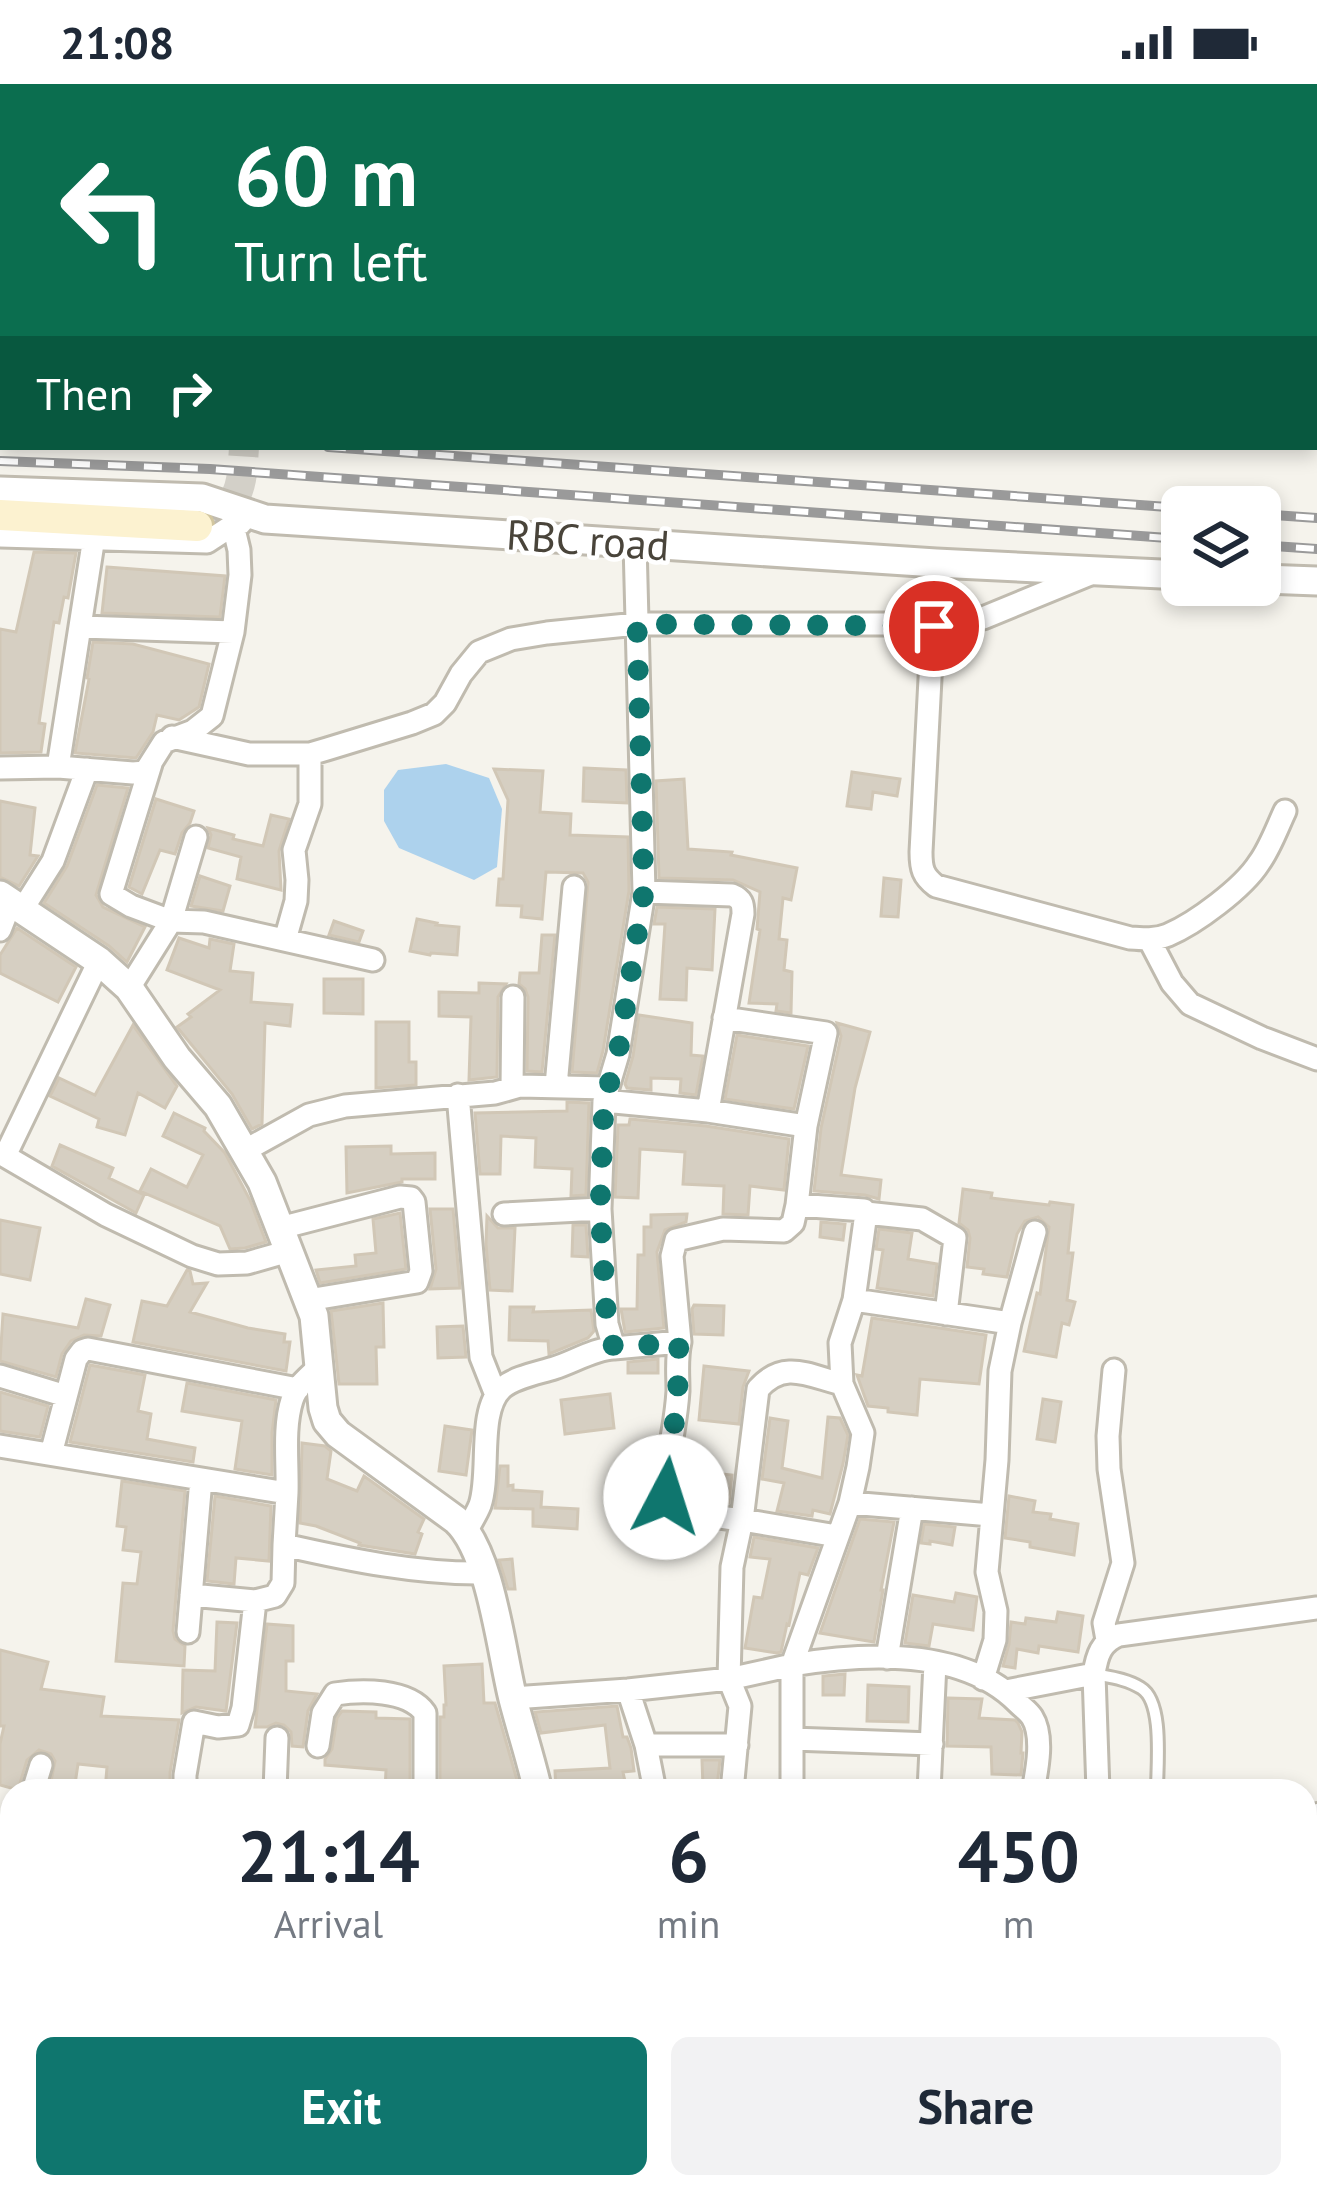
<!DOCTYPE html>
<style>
:root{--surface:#fff;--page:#f2f2f3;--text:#1f2937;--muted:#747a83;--accent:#0f766e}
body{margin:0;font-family:"PT Sans",sans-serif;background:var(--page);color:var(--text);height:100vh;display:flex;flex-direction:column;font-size:45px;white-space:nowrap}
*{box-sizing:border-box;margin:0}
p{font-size:39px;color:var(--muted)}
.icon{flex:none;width:66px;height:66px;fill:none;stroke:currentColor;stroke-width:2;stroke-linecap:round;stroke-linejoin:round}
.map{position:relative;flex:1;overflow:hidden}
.sheet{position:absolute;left:0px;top:1695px;width:1317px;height:420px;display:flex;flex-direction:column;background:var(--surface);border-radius:36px 36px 0 0;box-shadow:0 6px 18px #0003}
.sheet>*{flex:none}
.banner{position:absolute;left:0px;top:0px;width:1317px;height:366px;box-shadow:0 6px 18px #0003;background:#0b6e4f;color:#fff;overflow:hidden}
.buttons{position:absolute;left:1161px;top:402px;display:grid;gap:24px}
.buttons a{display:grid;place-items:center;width:120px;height:120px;border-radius:18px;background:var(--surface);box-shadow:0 6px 18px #0003;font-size:60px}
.pin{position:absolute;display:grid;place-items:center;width:102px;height:102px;color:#fff;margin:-51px;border:6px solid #fff;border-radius:50%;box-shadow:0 3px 12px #0007}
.me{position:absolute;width:132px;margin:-66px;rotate:5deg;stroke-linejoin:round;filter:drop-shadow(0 0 9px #0008)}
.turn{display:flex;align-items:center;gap:42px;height:252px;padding:0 36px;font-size:54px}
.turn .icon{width:156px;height:156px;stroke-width:2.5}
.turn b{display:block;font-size:84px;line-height:102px}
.then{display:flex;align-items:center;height:114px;padding:0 36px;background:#0003;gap:24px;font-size:45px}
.eta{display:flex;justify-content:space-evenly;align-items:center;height:204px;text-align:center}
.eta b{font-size:72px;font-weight:700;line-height:84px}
.button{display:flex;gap:24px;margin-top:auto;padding:24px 36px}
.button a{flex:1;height:138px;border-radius:18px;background:var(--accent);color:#fff;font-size:48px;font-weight:700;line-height:138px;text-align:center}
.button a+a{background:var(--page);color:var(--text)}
.status{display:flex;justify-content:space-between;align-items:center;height:84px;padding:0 60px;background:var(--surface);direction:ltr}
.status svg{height:33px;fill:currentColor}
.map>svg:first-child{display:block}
</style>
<div class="status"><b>21:08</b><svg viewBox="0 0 49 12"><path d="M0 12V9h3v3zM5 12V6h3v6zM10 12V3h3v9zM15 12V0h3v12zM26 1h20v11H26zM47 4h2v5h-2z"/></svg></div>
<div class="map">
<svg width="1317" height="2115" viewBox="0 0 1317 2115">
<rect width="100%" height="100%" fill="#f5f3ec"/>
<!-- residential -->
<path fill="#e9e5db" d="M 1317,1944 L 1317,2095 L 1305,2096 L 1305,1948 Z"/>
<!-- water -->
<path fill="#add2ed" d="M 446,680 L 489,694 L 502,725 L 497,783 L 474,796 L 399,764 L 384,737 L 384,706 L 398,686 Z"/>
<!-- building -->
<path fill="#d6cfc2" stroke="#d1c7b6" stroke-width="3" d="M 34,468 L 76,469 L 68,514 L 64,513 L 59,539 L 54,538 L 39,639 L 45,640 L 41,668 L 0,669 L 0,545 L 16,548 Z
M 107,483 L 225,492 L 220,533 L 102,529 Z
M 93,558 L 133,560 L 209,580 L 199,623 L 179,636 L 157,631 L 153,648 L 136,674 L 75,669 L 89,595 L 87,594 Z
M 584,684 L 626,686 L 627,719 L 583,717 Z
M 494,685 L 543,687 L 540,728 L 571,730 L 570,751 L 628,753 L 629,807 L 603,967 L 597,989 L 572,988 L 588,798 L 583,789 L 546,788 L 542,835 L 521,833 L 522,822 L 497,821 L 499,795 L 503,795 L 508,716 Z
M 852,688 L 900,695 L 897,712 L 873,708 L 871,725 L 847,722 Z
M 684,695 L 688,765 L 732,768 L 731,771 L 797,784 L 791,816 L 783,814 L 779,855 L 787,856 L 784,886 L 792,888 L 791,929 L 776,927 L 777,920 L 749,919 L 760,846 L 757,845 L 760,808 L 733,796 L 659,794 L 656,697 Z
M 97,701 L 128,704 L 96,811 L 103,823 L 145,843 L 127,878 L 109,862 L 44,819 L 67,782 Z
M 156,715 L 194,727 L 190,739 L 182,749 L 175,770 L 160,766 L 142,810 L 129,803 Z
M 0,717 L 35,724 L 30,771 L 38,772 L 19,802 L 0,793 Z
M 271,731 L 289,735 L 279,767 L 281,806 L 237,795 L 241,773 L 208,764 L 211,751 L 208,744 L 234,751 L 233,755 L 263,762 Z
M 200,792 L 230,802 L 223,827 L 191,822 Z
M 884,794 L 901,796 L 898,833 L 881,832 Z
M 657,823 L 715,825 L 712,886 L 687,884 L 686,916 L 660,915 L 665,840 L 654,840 Z
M 417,835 L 437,839 L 436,841 L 459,843 L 457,871 L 431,869 L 430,871 L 410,867 Z
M 334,837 L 363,847 L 359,858 L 329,851 Z
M 17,844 L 76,883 L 58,918 L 0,889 L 0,871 Z
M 542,851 L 555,851 L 542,988 L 527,987 L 528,913 L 525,905 L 519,900 L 520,889 L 539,889 Z
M 179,854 L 209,864 L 210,855 L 234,860 L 230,887 L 253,889 L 251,918 L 292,921 L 290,942 L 265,939 L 262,1040 L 252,1045 L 232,1010 L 177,943 L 191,933 L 188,930 L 220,906 L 167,886 Z
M 324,895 L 363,895 L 363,930 L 324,929 Z
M 479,899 L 506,900 L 498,913 L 497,993 L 469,996 L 471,933 L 439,932 L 439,908 L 479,909 Z
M 639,931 L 692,939 L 691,971 L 703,972 L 696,1011 L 680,1009 L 681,995 L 651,994 L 651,1006 L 627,1004 L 625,1000 L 633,972 Z
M 376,938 L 409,938 L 409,978 L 416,978 L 416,1001 L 376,1004 Z
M 837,939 L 870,948 L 855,1004 L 841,1091 L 881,1096 L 879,1115 L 865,1111 L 814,1107 L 821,1044 L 841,952 Z
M 133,941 L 177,1002 L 165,1024 L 138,1009 L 125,1051 L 97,1043 L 99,1035 L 50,1012 L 59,994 L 95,1011 Z
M 737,951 L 808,962 L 794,1025 L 725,1015 Z
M 567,1018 L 589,1019 L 586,1111 L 571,1112 L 572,1085 L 535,1083 L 536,1054 L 501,1052 L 500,1090 L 480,1090 L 475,1029 L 567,1027 Z
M 174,1029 L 205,1044 L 204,1047 L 225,1069 L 250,1116 L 266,1158 L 245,1164 L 230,1165 L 220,1142 L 140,1107 L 151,1085 L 187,1103 L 203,1071 L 163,1052 Z
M 630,1035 L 706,1042 L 789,1055 L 784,1106 L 750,1102 L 748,1131 L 723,1130 L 724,1102 L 683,1100 L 685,1068 L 640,1065 L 638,1114 L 615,1113 L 618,1041 L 629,1041 Z
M 60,1061 L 113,1084 L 109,1094 L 144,1111 L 136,1129 L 52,1082 Z
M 391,1062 L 391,1070 L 435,1069 L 435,1095 L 402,1095 L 402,1098 L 347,1109 L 346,1063 Z
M 963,1105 L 992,1109 L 991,1114 L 1049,1121 L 1050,1118 L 1073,1121 L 1068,1169 L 1073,1169 L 1067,1216 L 1075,1218 L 1069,1241 L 1062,1239 L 1056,1273 L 1024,1267 L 1037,1209 L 1040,1210 L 1049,1143 L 1038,1133 L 1025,1137 L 1017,1150 L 1007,1193 L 983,1190 L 984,1185 L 967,1183 L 970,1154 L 968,1146 L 959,1139 Z
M 430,1125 L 453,1125 L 460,1204 L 430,1205 L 436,1185 Z
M 400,1129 L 406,1185 L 320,1199 L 316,1186 L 356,1182 L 355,1171 L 376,1169 L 373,1135 Z
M 687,1130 L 686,1138 L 665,1146 L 657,1168 L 664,1244 L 625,1248 L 621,1225 L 637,1225 L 638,1171 L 644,1171 L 644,1143 L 651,1143 L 651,1131 Z
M 487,1132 L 498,1144 L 515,1144 L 512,1207 L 490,1206 L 486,1160 Z
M 0,1136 L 40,1144 L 30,1196 L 0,1190 Z
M 821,1138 L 845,1140 L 843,1156 L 820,1153 Z
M 573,1141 L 586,1141 L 588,1173 L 572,1172 Z
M 879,1145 L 912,1149 L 908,1175 L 937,1180 L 933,1212 L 877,1204 L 883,1166 L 876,1165 Z
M 187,1186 L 190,1187 L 193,1200 L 207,1199 L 190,1228 L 248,1244 L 285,1250 L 284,1258 L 290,1258 L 286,1287 L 133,1258 L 142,1217 L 167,1222 Z
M 86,1215 L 110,1221 L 101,1252 L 84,1251 L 71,1257 L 62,1270 L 56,1293 L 0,1277 L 3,1230 L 78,1244 Z
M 383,1219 L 384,1263 L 376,1263 L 377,1300 L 339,1300 L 331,1227 Z
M 694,1221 L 724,1222 L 723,1251 L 694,1250 L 692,1225 Z
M 510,1223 L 534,1223 L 533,1228 L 591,1226 L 594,1247 L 588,1254 L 549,1270 L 548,1257 L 509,1256 Z
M 872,1234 L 986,1251 L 979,1300 L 920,1295 L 917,1331 L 888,1328 L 888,1324 L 868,1322 L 857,1291 L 862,1292 Z
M 463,1242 L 466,1273 L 438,1274 L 437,1243 Z
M 658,1275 L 658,1289 L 628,1289 L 628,1278 Z
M 90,1281 L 145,1291 L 138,1327 L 151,1330 L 147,1355 L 195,1364 L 193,1378 L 70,1358 Z
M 704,1282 L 749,1287 L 743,1303 L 739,1340 L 699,1336 Z
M 187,1299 L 276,1316 L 272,1349 L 272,1391 L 235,1385 L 242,1337 L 182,1327 Z
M 0,1308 L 48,1322 L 40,1353 L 0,1347 Z
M 610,1310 L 614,1344 L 565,1350 L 561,1316 Z
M 1043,1315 L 1061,1318 L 1055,1358 L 1037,1355 Z
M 828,1333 L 840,1334 L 848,1351 L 843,1380 L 830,1430 L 813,1426 L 812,1432 L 777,1427 L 784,1399 L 762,1395 L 770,1334 L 788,1337 L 782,1384 L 822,1394 Z
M 445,1342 L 472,1346 L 466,1391 L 439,1387 Z
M 302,1359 L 325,1362 L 331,1367 L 327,1395 L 357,1407 L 364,1392 L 424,1435 L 418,1448 L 422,1450 L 415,1470 L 359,1461 L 360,1459 L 316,1442 L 300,1439 Z
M 685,1368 L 706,1370 L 704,1388 L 732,1391 L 729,1419 L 710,1417 L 710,1413 L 689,1411 L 679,1404 Z
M 500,1382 L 508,1382 L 508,1402 L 513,1401 L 513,1406 L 542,1408 L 541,1423 L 578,1425 L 577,1445 L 533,1442 L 533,1425 L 495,1424 Z
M 122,1397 L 185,1407 L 173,1547 L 175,1555 L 185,1562 L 184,1582 L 116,1577 L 123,1499 L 137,1500 L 141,1468 L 123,1466 L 126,1443 L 117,1442 Z
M 215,1412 L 271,1422 L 269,1477 L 236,1474 L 234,1500 L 207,1497 Z
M 1009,1412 L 1035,1417 L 1033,1428 L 1051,1430 L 1050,1435 L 1078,1440 L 1074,1471 L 1030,1463 L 1030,1458 L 1005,1454 Z
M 860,1435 L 894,1438 L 881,1506 L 883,1506 L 874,1558 L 820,1549 Z
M 924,1440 L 955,1443 L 952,1461 L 930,1457 L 930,1460 L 921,1459 Z
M 754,1453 L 818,1464 L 808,1491 L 800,1489 L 789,1541 L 787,1540 L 781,1568 L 777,1569 L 745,1564 L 754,1513 L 762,1514 L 770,1475 L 750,1473 Z
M 512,1475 L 515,1505 L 508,1505 L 499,1476 Z
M 956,1509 L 977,1513 L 973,1546 L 933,1540 L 929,1562 L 905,1559 L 913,1511 L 954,1518 Z
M 1058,1528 L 1083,1532 L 1078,1568 L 1039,1562 L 1038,1569 L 1017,1565 L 1015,1584 L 1003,1582 L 1009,1560 L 1011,1538 L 1025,1540 L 1026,1534 L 1056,1538 Z
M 217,1538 L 237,1539 L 226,1627 L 196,1623 L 182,1629 L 183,1586 L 215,1587 Z
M 267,1540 L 293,1542 L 293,1577 L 286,1577 L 286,1607 L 317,1610 L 308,1627 L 303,1663 L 292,1662 L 291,1648 L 284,1641 L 276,1639 L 267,1643 L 255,1643 Z
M 0,1566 L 48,1578 L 41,1605 L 104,1613 L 101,1632 L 179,1636 L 170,1689 L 170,1707 L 105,1707 L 107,1683 L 78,1680 L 74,1707 L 49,1707 L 55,1677 L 51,1670 L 39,1666 L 27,1676 L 18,1706 L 0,1701 L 0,1660 L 4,1642 L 0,1642 Z
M 482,1580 L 484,1619 L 495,1619 L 517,1696 L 468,1707 L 440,1707 L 440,1633 L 444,1633 L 444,1621 L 446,1621 L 444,1582 Z
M 845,1590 L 844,1611 L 823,1611 L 823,1592 Z
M 868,1601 L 909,1603 L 908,1638 L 867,1637 Z
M 948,1614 L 982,1615 L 979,1634 L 1015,1636 L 1018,1639 L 1022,1648 L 1021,1669 L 1023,1669 L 1021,1691 L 992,1690 L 991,1663 L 947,1662 Z
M 617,1622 L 623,1653 L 627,1653 L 631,1664 L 634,1687 L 623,1688 L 627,1707 L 556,1707 L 555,1687 L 610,1684 L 605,1641 L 541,1649 L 535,1628 Z
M 342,1627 L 376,1628 L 376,1634 L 410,1635 L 410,1707 L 385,1707 L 386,1686 L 325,1681 L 325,1675 L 332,1665 L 337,1634 Z
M 702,1676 L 720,1676 L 717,1703 L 703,1703 Z"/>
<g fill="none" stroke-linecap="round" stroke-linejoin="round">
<!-- secondary-tunnel -->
<path stroke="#d3d0c8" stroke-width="30" stroke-dasharray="30 15" stroke-linecap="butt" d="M 197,442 C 241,418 241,411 244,363"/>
<defs>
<path id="service" d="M 1094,1590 C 1109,1593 1127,1595 1141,1604 C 1164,1618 1157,1681 1157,1707
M 1305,1728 L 1317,1725"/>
<path id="minor" d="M 134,0 L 142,3
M 1030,0 L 1038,3
M 157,3 L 158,0
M 230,3 L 231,0
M 463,3 L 463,0
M 658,3 L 658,0
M 718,3 L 719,0
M 759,3 L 771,0
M 1165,3 L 1165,0
M 1257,3 L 1257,0
M 0,78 L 3,79
M 1314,101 L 1317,88
M 0,185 L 3,185
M 1314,245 L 1317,245
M 0,452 L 207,458 L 233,441 L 241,439
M 936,479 L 921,768 C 921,785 923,792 936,802 L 1130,854 C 1143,855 1156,856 1168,851 C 1196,839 1243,804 1259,779 C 1270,764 1277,744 1285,727
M 81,543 L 233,548
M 172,653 L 249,670 L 310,670 L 327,665 L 412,639 L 434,630 L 445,619 L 461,590 L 479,568 L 511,555 L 547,549 L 637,540 L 959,540 L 983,534 L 1095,488
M 151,680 L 111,810 L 131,822 L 171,837 L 196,753
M 58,683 L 133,689 L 145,688 L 164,658 L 193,647 L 212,632 L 233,548 L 240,491 L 239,466 L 233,441
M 0,684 L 58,683 L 94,453
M 644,808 L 732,811 C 742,815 743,820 743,830 L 708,1027
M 22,826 L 53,777 L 87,685
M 0,846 L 11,818
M 1149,855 L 1172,899 L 1190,920 L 1262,954 L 1317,975
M 285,856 L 296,817 L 297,796 L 294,766 L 310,720 L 310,670
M 129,904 L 171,837 L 204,838 L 373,876
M 724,934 L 826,949 L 806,1042
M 556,1002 L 574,803
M 512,1004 L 513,913
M 458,1011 L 481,1273 L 496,1311
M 244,1067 L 309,1031 L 345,1022 L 495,1009 L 520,1002 L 608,1004
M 0,1069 L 106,1131 L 192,1172 L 218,1180 L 247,1179 L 289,1167
M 5,1072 L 99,877
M 866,1129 L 922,1135 L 955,1154 L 946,1230
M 504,1130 L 600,1125
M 280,1144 L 400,1113 L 411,1114 L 414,1118 L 421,1187 L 417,1198 L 308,1216
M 854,1216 L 1010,1239 L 1000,1287 L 997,1376 L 987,1488 L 996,1527 L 995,1556 L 983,1595
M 1010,1239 L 1035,1148
M 680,1258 L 672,1172 L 676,1156 L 723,1145 L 784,1147 L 793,1139 L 797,1121
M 614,1264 L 680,1258 C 676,1275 678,1289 678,1307 C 676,1339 669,1372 662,1404 C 673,1432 716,1432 742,1436 L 732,1483 L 729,1595 L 740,1622 L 732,1707
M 0,1292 L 66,1312
M 0,1362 L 287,1409 C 288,1380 283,1344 292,1316 C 296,1303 308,1293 318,1284
M 51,1370 L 76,1275 L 82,1267 L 88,1265 L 298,1305
M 287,1409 L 284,1461 C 350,1476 417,1490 484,1489
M 850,1419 L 991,1431
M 467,1446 C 471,1438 477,1429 480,1421 C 491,1389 477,1327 502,1304 C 515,1293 538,1289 554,1284 C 573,1278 596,1264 614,1264 L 607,1240 L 600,1125 L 604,1017 L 618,970 L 644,808 L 635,459
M 837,1452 L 742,1436 L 758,1305 C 784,1275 809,1292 842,1300
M 191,1511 L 255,1517 L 275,1512 L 283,1499 L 284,1461
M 188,1548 L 201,1395
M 1107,1556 L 1104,1539 L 1123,1479 L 1109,1385 L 1108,1352 L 1114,1286
M 887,1574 L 912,1424
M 628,1606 L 646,1661 L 655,1707
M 1006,1607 L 1094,1590
M 513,1614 L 628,1606 L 729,1595 L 792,1581 L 850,1419 L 858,1383 L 863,1349 L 842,1300 L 840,1259 L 854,1216 L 866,1129 L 864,1126 L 797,1121 L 806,1042 L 708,1027 L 604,1017
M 792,1655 L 932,1660
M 646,1661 L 737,1661
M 318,1662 L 323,1629 L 335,1610 C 361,1606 408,1605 425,1629 L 425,1707
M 33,1707 L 41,1681
M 185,1707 L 185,1691 L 194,1638 L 218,1643 L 238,1641 L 243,1624 L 255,1517
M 275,1707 L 277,1654
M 792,1707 L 792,1581 C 864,1569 963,1563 1018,1619 C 1023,1624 1028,1627 1032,1633 C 1044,1652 1037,1686 1033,1707
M 929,1707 L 935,1579
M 1098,1707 L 1094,1590 C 1097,1571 1101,1558 1119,1551 L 1317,1524
M 0,1820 L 12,1779
M 1305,2046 L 1313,2019 L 1317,2017
M 0,2084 L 7,2052
M 228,2103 L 265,2113 L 265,2115
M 845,2103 L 847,2115
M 1138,2103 L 1150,2110 L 1317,2104
M 450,2115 L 479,2110 L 561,2110 L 597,2103"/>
<path id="tertiary" d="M 0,407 L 202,414 L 265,435 L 936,479 L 1182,491
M 1260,495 L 1317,497
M 0,811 L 99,877 L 129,904 L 177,974 L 218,1022 L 262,1098 L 314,1232 L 323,1324 L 327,1337 L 338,1350 L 456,1436 C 491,1468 501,1567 513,1615 C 521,1646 531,1676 538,1707
M 643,2103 L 645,2115"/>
<path id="secondary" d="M 0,276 L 3,276
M 0,431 L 197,442"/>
</defs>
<!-- service casing -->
<use href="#service" stroke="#c0bbaf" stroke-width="16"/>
<!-- minor casing -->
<use href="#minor" stroke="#c0bbaf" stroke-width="27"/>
<!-- tertiary casing -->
<use href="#tertiary" stroke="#c0bbaf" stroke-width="33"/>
<!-- secondary casing -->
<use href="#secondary" stroke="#d2c69f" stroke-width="36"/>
<!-- service -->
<use href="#service" stroke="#fff" stroke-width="10"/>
<!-- minor -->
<use href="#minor" stroke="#fff" stroke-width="21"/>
<!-- tertiary -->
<use href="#tertiary" stroke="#fff" stroke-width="27"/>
<!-- secondary -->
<use href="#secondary" stroke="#fcf2d0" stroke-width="30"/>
<defs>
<path id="rail" d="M 0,356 L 3,356
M 328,363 L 1182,424
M 0,377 L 210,385 L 1182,455
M 1260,430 L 1317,434
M 1260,461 L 1317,465"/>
</defs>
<!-- rail casing -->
<use href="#rail" stroke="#9a9a9a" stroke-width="10"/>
<!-- rail -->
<use href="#rail" stroke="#fff" stroke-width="6" stroke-dasharray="18" stroke-linecap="butt"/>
</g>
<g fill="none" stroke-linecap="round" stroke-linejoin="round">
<!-- route -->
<path stroke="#0f766e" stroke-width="21" stroke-dasharray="0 37.8" d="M 666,1413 L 662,1403 L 674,1342 L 678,1304 L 676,1278 L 680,1258 L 614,1264 L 607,1240 L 600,1125 L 604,1018 L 618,970 L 644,808 L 637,540 L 934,542"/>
</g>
<g text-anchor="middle" stroke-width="9" stroke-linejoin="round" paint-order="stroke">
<!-- street labels -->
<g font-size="42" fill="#49443a" stroke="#fff">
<text transform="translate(588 456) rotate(4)" y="15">RBC road</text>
</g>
</g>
</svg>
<div class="buttons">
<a><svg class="icon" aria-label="layers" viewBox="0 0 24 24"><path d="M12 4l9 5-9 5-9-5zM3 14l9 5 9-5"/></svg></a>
</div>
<div class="pin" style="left:934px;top:542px;background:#d93025"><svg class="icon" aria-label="arrive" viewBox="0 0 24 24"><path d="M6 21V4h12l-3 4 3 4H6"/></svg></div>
<svg class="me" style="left:666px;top:1413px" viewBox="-20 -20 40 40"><circle r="19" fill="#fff"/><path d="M0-13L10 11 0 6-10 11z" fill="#0f766e"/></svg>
<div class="banner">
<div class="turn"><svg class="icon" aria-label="left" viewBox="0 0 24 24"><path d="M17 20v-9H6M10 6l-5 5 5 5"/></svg><div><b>60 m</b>Turn left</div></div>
<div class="then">Then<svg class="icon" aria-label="right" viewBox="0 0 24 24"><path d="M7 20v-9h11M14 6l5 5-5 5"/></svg></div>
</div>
<section class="sheet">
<div class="eta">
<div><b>21:14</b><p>Arrival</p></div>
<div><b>6</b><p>min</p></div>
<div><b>450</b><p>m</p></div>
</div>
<div class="button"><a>Exit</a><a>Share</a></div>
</section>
</div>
